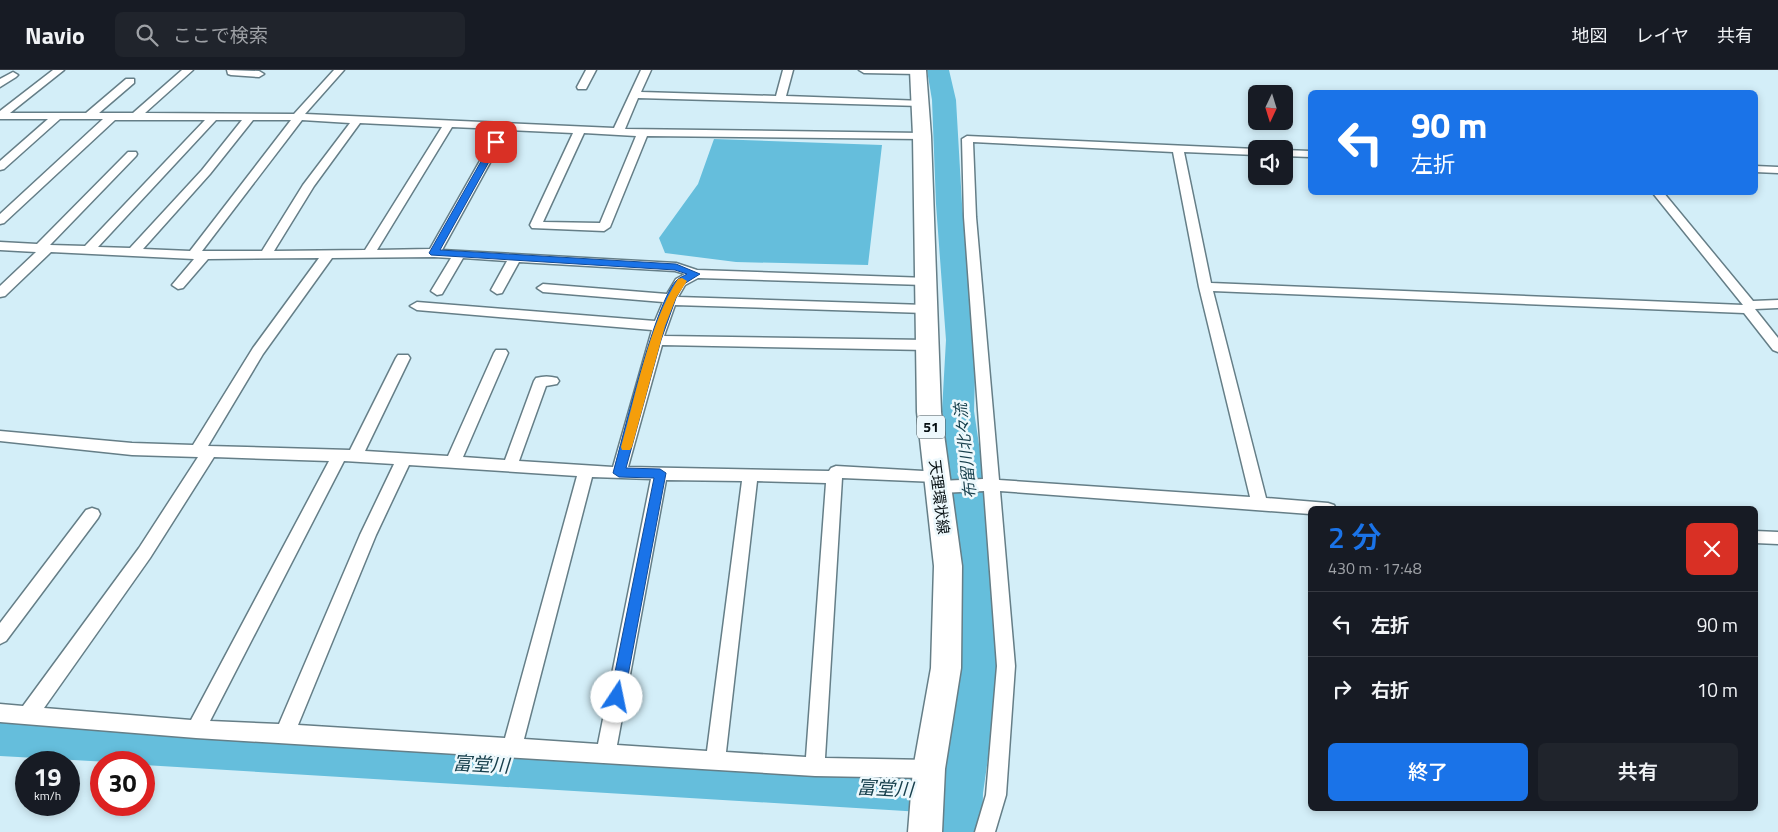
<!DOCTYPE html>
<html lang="ja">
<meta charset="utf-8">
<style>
:root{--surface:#171b24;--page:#20242c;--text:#f1f3f6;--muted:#9ea1a6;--line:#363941;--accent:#1a73e8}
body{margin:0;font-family:"Titillium Web","Noto Sans JP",sans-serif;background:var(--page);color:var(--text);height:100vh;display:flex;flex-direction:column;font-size:19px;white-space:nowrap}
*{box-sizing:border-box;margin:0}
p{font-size:16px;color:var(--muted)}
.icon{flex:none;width:28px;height:28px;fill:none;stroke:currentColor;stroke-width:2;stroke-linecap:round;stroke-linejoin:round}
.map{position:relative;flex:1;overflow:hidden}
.details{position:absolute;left:1308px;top:436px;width:450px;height:305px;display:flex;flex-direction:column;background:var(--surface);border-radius:8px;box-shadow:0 2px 8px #0003}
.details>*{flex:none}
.banner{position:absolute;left:1308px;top:20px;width:450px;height:105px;border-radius:8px;box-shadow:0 2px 8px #0003;background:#1a73e8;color:#fff;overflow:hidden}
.needle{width:32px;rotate:184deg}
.controls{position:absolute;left:1248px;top:15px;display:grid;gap:10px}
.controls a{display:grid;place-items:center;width:45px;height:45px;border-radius:8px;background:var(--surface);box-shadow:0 2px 8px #0003;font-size:25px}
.speed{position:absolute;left:15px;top:681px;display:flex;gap:10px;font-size:25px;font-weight:700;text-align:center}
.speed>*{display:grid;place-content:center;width:65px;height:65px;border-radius:50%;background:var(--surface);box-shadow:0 2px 8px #0003;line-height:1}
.speed small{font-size:12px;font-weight:400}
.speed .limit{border:8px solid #d22;background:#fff;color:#111}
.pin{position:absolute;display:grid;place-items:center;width:42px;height:42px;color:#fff;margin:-21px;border-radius:10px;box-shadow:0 2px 8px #0006}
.me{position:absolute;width:55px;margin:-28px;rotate:11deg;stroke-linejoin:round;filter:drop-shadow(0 0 4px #0008)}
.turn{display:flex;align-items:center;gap:18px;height:105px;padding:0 20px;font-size:22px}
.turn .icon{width:65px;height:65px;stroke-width:2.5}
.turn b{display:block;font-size:35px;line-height:42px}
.round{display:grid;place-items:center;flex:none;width:52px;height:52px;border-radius:8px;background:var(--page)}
.headline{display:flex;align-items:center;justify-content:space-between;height:85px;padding:0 20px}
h1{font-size:30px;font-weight:600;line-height:38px;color:var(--accent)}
.button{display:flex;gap:10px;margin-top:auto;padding:10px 20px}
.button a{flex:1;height:58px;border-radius:8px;background:var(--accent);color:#fff;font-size:20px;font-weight:600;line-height:58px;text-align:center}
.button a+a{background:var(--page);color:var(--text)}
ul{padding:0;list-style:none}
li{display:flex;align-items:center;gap:15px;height:65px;padding:0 20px;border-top:1px solid var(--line)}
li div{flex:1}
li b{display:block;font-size:19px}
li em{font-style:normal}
header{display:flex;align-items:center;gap:30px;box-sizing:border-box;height:70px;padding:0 25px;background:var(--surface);border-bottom:1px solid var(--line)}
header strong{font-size:24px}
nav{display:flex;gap:28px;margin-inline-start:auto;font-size:18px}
.search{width:350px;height:45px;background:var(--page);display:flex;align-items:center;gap:12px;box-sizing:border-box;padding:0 18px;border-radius:8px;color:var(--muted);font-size:19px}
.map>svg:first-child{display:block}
</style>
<header>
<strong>Navio</strong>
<div class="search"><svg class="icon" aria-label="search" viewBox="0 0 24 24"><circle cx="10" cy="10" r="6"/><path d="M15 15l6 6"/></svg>ここで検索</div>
<nav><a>地図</a><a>レイヤ</a><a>共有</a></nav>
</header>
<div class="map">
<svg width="1778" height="762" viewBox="0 0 1778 762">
<rect width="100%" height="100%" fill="#d3eef8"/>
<!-- water -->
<path fill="#65bedc" d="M 714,69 L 882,75 L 868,195 L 736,192 L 665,183 L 659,168 L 698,114 Z"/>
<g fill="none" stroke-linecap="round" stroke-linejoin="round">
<!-- river -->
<path fill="#65bedc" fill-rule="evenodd" d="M 927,0 L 949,0 L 956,30 L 962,134 L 976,270 L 974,341 L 999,510 L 999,612 L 983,723 L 982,762 L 936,762 L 938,743 L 144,695 L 144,692 L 109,692 L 0,686 L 0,646 L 943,700 L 959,612 L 961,510 L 942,341 L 946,270 L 936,134 L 932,30 Z"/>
<defs>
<path id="minor" d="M 53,0 L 64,0 L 10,43 L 86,43 L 126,9 L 134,9 L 134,13 L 99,43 L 133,43 L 182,0 L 193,0 L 145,43 L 294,44 L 334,0 L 344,0 L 305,44 L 614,58 L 641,0 L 651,0 L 641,22 L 776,26 L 783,0 L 793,0 L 786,26 L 924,31 L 925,33 L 920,36 L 638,28 L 625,59 L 922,63 L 927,66 L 922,69 L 647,66 L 610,157 L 604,161 L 532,158 L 530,155 L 573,63 L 508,60 L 442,180 L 676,193 L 697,200 L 928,208 L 930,211 L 928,214 L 924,215 L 698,208 L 685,215 L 678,227 L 925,235 L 932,239 L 925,243 L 675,235 L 664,266 L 927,270 L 932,272 L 934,275 L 932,278 L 927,280 L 662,275 L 628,397 L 829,401 L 831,398 L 836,396 L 941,402 L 944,406 L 941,410 L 936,412 L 842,408 L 825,688 L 929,690 L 936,692 L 939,699 L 936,706 L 929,708 L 815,706 L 196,668 L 0,652 L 0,634 L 23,636 L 139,478 L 198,387 L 132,385 L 0,371 L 0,361 L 132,373 L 193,375 L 253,278 L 319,188 L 208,189 L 183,218 L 178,219 L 172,215 L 194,189 L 51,182 L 5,226 L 0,227 L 0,216 L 36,182 L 0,180 L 0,172 L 37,174 L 128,82 L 136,82 L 137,84 L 136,86 L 50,175 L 85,176 L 205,50 L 115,50 L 4,153 L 0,154 L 0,144 L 103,49 L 60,49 L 4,99 L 0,100 L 0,91 L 48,49 L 0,49 L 0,41 ZM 216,50 L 242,50 L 202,100 L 130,178 L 98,177 ZM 253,50 L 291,50 L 190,181 L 143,179 L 210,104 ZM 302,50 L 350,53 L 303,115 L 262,181 L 202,181 ZM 360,53 L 442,57 L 365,180 L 274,181 L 314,116 ZM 452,57 L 498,59 L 430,179 L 377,180 ZM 584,63 L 636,66 L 600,153 L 543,152 ZM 434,187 L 451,188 L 431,221 L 437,225 L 442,224 L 463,188 L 507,191 L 491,220 L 497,224 L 502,223 L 519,192 L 675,201 L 685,204 L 676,209 L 667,224 L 543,214 L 537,218 L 543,222 L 663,232 L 655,251 L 417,232 L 410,236 L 417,240 L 652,260 L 613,397 L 519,391 L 546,316 L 557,314 L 559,311 L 557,308 C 550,306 543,306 536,308 L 534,311 L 505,390 L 463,387 L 508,283 L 506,280 L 496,280 L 494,283 L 448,386 L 365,381 L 410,288 L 408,285 L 398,285 L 396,288 L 350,380 L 208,376 L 263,284 L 332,188 ZM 214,387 L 329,391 L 191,650 L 44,638 L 150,488 ZM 344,391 L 394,394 L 360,465 L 279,654 L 210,651 ZM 409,395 L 577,406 L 505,668 L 298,655 L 376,465 ZM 592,407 L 651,409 L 598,674 L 524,669 ZM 666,410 L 742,411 L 707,681 L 617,675 ZM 757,411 L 826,413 L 806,687 L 726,682 Z
M 227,0 L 259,1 L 264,4 L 259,7 L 231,5 L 228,4 Z
M 586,0 L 596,0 L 586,19 L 578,19 L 577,17 Z
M 859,0 L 922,0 L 923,1 L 918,4 L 864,3 Z
M 13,2 L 18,5 L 16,7 L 0,17 L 0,9 Z
M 967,66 L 1256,79 L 1256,85 L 1184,82 L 1211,213 L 1743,235 L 1652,122 L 1663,122 L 1753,231 L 1778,230 L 1778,238 L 1755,239 L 1778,268 L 1778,282 L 1773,280 L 1744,243 L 1213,221 L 1266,428 L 1328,433 L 1334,435 L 1336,439 L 1310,439 L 1310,444 L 1000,421 L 1015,596 L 1006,725 L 995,762 L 975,762 L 986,725 L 997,596 L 984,421 L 939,423 L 934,421 L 931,417 L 934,413 L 939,411 L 983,409 L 964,147 L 962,69 ZM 973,72 L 1173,82 L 1199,217 L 1250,427 L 999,410 L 976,147 Z
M 1284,80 L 1310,81 L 1310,87 L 1284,86 Z
M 1755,96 L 1778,97 L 1778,103 L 1755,102 Z
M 92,438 L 98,440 L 100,444 L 98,448 L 6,571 L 0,574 L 0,553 L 86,440 Z
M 1755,461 L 1778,462 L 1778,474 L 1755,473 Z"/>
<path id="primary" d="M 910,0 L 926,0 L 931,66 L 941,342 L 962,496 L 961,598 L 945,699 L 942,762 L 908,762 L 913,699 L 931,598 L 934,496 L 917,342 L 913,66 Z"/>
</defs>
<!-- minor casing -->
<use href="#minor" stroke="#657e87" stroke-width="3"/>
<!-- primary casing -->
<use href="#primary" stroke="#657e87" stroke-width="3"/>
<!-- minor -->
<use href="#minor" fill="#fff" fill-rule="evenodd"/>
<!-- primary -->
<use href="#primary" fill="#fff" fill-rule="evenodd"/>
</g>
<!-- route -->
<path fill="#1a73e8" stroke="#114b97" d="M 496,69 L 500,72 L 440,180 L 676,194 L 700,204 L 684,214 L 676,228 L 661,270 L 626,398 L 660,399 L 666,403 L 624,627 L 622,632 L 617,634 L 612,632 L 610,627 L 654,408 L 619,407 L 613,403 C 623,367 656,229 677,210 C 680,207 684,206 687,204 L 675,200 L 431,185 L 429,183 L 492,72 Z"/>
<!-- slow -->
<path fill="#f59e0b" d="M 682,208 L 687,211 L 676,228 L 665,256 L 632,377 L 630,380 L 622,380 L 621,377 C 636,325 649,254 678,209 Z"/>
<g text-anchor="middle" stroke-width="5" stroke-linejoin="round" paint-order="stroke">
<!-- shield labels -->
<rect fill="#edf8fc" stroke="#4b5458" stroke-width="1" x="917" y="345.5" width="28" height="23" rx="4"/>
<g font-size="14" font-weight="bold" fill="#050e11">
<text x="931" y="362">51</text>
</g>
<!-- street labels -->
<g font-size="15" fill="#050e11" stroke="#edf8fc">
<text transform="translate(939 427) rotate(83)" y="5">天理環状線</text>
</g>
<!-- water labels -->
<g font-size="16" font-style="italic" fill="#18404d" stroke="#edf8fc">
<text transform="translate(965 381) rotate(-96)" y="6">布留川北々流</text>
</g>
<!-- near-water labels -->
<g font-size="19" font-style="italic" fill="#18404d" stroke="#edf8fc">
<text transform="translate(481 694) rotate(3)" y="7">富堂川</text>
<text transform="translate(885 718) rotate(3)" y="7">富堂川</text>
</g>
</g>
</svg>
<div class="controls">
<a><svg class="needle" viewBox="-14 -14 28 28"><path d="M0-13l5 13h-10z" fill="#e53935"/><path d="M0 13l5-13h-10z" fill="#9ea1a6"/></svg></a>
<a><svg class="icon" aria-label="sound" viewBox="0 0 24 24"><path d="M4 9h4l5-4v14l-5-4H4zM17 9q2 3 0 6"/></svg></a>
</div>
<div class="speed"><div>19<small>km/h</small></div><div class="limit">30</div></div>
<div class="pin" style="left:496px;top:72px;background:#d93025"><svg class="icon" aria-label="arrive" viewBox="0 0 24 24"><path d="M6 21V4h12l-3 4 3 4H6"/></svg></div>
<svg class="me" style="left:617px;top:627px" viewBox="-20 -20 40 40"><circle r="19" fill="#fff"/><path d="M0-13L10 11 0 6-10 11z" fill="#1a73e8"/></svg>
<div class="banner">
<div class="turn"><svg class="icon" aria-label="left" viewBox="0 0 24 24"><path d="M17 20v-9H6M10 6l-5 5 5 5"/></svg><div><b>90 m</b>左折</div></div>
</div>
<section class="details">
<div class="headline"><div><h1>2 分</h1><p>430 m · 17:48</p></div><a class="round" style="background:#d93025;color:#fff"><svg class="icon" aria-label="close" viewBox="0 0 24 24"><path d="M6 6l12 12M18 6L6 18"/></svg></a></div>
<ul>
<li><svg class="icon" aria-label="left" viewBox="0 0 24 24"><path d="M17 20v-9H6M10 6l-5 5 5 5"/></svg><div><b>左折</b></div><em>90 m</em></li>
<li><svg class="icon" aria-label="right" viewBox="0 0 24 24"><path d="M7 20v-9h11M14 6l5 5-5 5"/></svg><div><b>右折</b></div><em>10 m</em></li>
</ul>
<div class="button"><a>終了</a><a>共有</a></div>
</section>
</div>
